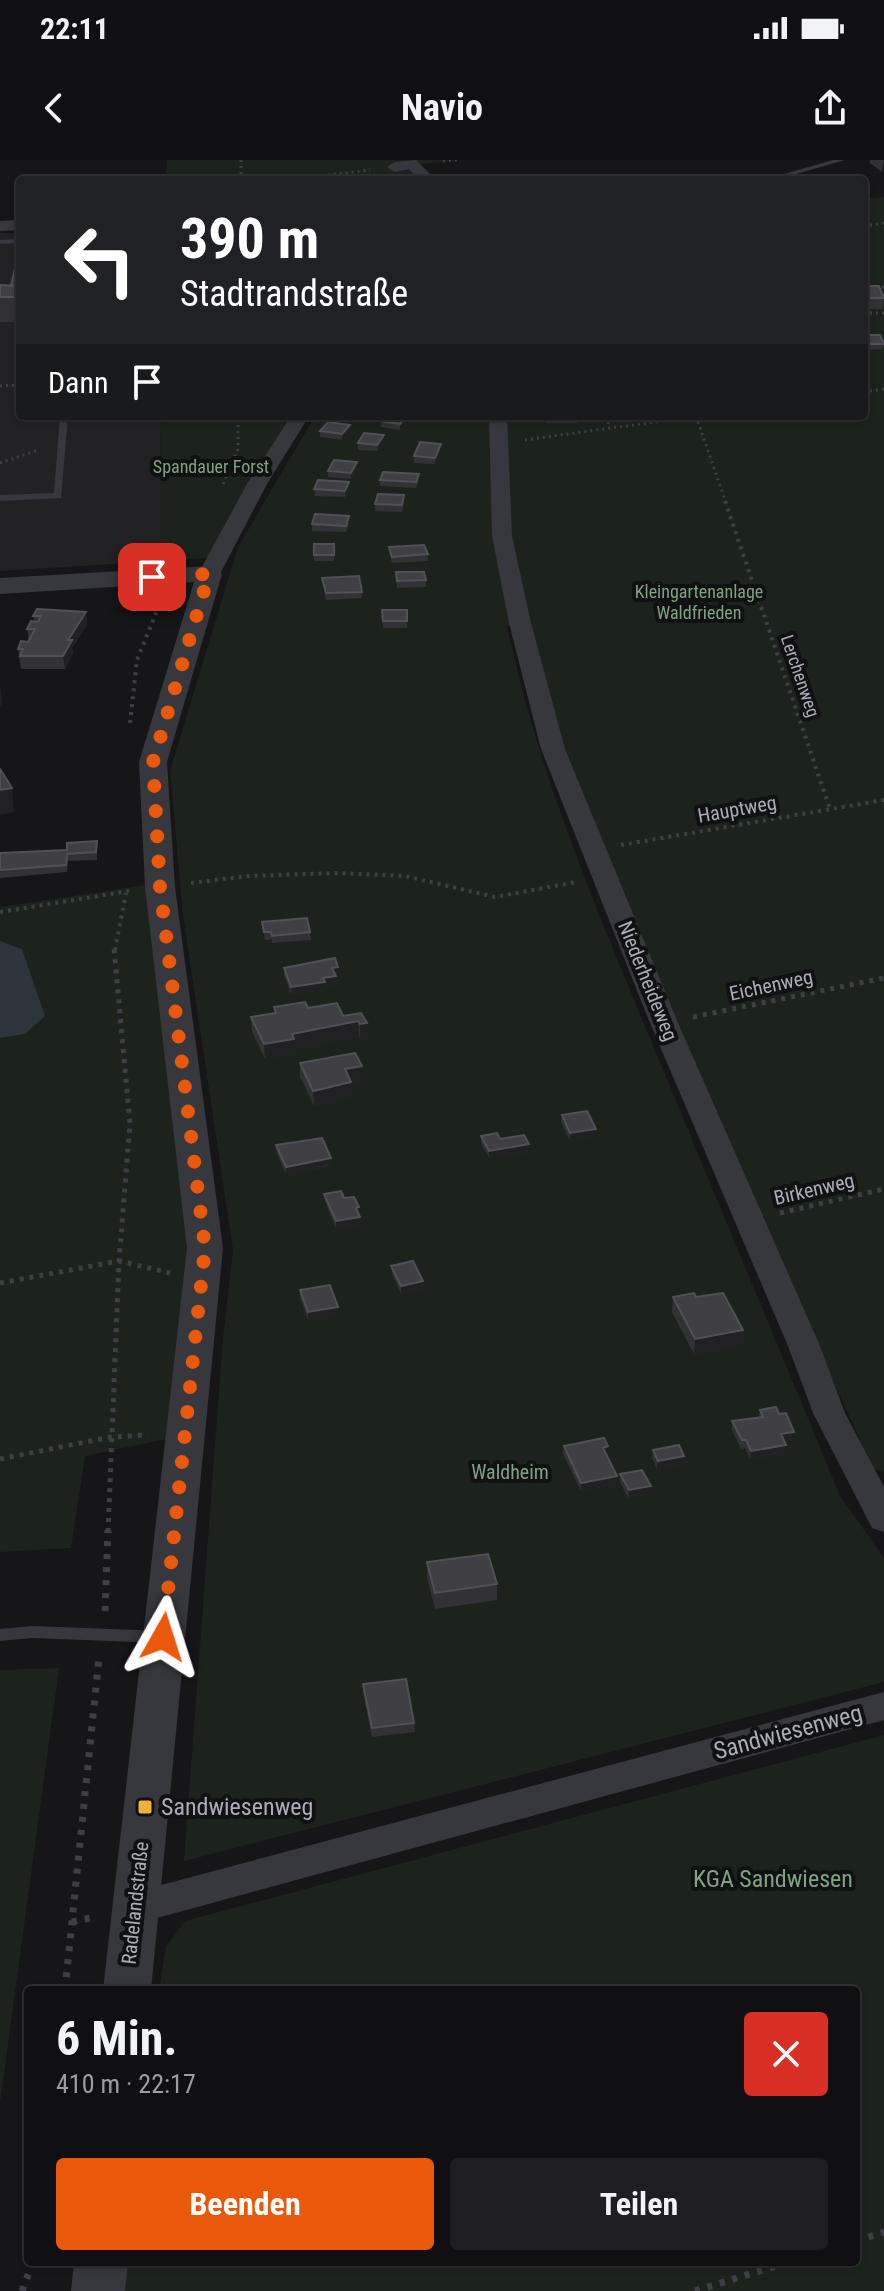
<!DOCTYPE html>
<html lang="de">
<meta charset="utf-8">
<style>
:root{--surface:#101012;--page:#1e1e20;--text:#f1f3f6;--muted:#9c9d9f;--line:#303032;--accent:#ea580c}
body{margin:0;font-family:"Roboto Condensed",sans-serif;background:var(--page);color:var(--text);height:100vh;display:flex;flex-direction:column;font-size:30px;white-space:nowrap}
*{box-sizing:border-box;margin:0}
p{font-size:26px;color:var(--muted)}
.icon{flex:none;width:44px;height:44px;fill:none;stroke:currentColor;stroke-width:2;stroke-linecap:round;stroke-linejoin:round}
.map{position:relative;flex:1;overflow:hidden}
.details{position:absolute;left:24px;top:1826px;width:836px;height:280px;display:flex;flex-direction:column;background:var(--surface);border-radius:8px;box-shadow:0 2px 6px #0004,0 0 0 2px var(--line)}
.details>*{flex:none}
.banner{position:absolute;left:16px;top:16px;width:852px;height:244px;border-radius:8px;box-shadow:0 2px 6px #0004,0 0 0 2px var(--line);background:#202124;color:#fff;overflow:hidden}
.pin{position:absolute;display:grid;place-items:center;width:68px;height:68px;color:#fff;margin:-34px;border-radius:16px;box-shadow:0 4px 12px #0006}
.me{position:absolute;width:88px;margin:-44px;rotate:6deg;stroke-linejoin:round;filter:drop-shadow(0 0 6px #0008)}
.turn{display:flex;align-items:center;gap:28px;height:168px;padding:0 32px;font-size:36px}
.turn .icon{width:104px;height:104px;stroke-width:2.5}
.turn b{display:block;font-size:56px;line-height:68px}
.then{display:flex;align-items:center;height:76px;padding:0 32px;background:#0003;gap:16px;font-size:30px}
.round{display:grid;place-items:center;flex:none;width:84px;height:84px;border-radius:8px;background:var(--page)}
.head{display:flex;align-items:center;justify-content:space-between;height:136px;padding:0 32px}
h1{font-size:48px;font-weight:700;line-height:60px}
.action{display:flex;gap:16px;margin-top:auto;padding:16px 32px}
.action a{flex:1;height:92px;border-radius:8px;background:var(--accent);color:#fff;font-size:32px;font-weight:700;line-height:92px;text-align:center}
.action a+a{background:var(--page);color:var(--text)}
.status{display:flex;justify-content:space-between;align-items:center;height:56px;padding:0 40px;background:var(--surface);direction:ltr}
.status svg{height:22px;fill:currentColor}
header{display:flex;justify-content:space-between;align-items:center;height:104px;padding:0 32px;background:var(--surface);font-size:36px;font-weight:700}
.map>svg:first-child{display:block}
</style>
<div class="status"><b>22:11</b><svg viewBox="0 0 49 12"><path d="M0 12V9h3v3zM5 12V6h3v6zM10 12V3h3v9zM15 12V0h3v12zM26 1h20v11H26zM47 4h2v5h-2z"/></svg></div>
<header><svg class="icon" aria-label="back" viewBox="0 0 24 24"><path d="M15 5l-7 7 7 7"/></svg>Navio<svg class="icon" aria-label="share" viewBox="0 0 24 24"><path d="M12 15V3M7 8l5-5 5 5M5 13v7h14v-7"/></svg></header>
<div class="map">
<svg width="884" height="2131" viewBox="0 0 884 2131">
<rect width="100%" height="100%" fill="#161618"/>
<!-- built -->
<path fill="#222225" d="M 0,73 L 20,73 L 20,256 L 160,256 L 162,401 L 0,411 Z"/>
<!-- green -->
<path fill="#1c231d" d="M 167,0 L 458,0 L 414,5 L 428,20 L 166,20 Z
M 884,37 L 884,1312 L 873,1308 L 813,1177 L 752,1060 L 512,466 L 507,466 C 539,617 600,758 659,900 C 719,1045 780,1190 840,1336 L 884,1398 L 884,1522 L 184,1701 L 223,1178 L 233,1090 L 183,755 L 170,611 L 238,387 L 315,256 L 864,256 L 864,39 Z
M 160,256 L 300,256 L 217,397 L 162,401 Z
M 146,725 L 193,1089 L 171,1278 L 85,1296 L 71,1388 L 0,1392 L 0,878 L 25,874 L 22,789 L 0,781 L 0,747 Z
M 59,1508 L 0,1943 L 0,1510 Z
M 884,1575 L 884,2131 L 111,2131 L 115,2102 L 856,2102 L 856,1830 L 159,1830 L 166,1787 L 185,1761 Z"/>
<!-- water -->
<path fill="#2c353c" d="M 0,781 L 22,789 L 45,856 L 25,874 L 0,878 Z"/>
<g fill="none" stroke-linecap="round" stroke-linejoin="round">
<!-- path-far3 -->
<path stroke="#3d3f44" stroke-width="3" stroke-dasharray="2 4" stroke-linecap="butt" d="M 241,0 L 241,20
M 443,1 L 458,0
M 286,20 L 370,10
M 864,66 L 884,63
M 864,127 L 884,127
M 864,153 L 884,153
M 0,226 L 20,225
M 864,232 L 884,229
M 607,256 L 609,268
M 696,256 L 726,343
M 525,280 L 698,256
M 0,303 L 39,290
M 223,324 L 238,289 L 238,256"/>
<!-- path-far2 -->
<path stroke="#3d3f44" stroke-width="4" stroke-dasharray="3 5" stroke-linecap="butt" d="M 725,341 L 830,649
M 130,563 L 137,500 L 160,443
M 621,685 L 884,640
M 191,723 L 248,716 L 338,713 L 405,716 L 495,737 L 576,722
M 0,752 L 129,731
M 115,790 L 126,733"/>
<!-- path-far1 -->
<path stroke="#3d3f44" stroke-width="5" stroke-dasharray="4 6" stroke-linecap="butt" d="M 693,857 L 884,818
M 780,1053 L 884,1029
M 0,1123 L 119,1101 L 170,1113
M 0,1299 L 111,1277 L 148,1275
M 108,1372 L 119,1101 L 130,964 L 114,788"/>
<!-- path -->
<path stroke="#3d3f44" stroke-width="7" stroke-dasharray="5 8" stroke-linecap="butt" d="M 105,1451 L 108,1370
M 72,1762 L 95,1757
M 65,1830 L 99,1497
M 856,2081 L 884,2072
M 22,2131 L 33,2102
M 695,2131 L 789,2102"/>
<!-- service -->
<path fill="#37383d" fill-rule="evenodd" d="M 833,0 L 845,0 L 775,20 L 763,20 Z
M 20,79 L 20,83 L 0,84 L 0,80 Z
M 60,256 L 68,256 L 61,338 L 0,341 L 0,335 L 54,333 Z
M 33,1466 L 162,1471 L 168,1473 L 170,1477 L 168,1481 L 162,1483 L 33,1478 L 0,1481 L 0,1469 Z"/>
<!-- minor -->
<path fill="#37383d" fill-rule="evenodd" d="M 416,0 L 436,20 L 419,20 L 409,9 L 395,12 L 387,7 L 395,2 Z
M 20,60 L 20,70 L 0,71 L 0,61 Z
M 291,256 L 309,256 L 267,324 L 220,414 L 216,418 L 202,418 L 198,414 L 247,324 Z
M 489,256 L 507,256 L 512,376 L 531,463 L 565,589 L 678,863 L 820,1186 L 845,1253 L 884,1327 L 884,1372 L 872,1368 L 813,1253 L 788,1186 L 650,863 L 541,589 L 509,463 L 492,376 Z
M 884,1532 L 884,1560 L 135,1764 L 121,1759 L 115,1748 L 121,1737 L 135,1732 Z"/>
<!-- tertiary -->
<path fill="#37383d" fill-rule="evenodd" d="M 209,406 L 218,409 L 222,414 L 167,602 L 175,727 L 223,1088 L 151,1830 L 103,1830 L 187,1088 L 145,727 L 139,602 L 194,422 L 0,434 L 0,418 Z
M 74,2102 L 128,2102 L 125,2131 L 71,2131 Z"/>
</g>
<!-- wall -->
<path fill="#323236" d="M 870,0 L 884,0 L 882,12 L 870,3 Z
M 20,86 L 20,162 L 0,162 L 0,125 L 11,126 Z
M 864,126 L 884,137 L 883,149 L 864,149 Z
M 864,175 L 884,184 L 883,189 L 864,190 Z
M 432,256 L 453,256 L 451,258 Z
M 545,256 L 577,256 L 577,263 L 546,263 Z
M 380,261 L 408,261 L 400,270 L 381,267 Z
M 350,265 L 350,271 L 342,280 L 320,277 L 320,271 Z
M 384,275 L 384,281 L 378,291 L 358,290 L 358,283 Z
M 441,290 L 435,304 L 414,303 L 414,296 Z
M 357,302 L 357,309 L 351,319 L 328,317 L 328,311 Z
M 380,320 L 419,320 L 416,328 L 380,326 Z
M 349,328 L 345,337 L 315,336 L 314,329 Z
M 404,341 L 402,352 L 375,351 L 375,344 Z
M 349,363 L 346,372 L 312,371 L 312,364 Z
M 314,384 L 334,384 L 334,401 L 314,401 Z
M 389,387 L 428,394 L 428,401 L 392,403 L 389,393 Z
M 396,412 L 426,420 L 426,427 L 397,428 Z
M 322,418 L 362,432 L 362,438 L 326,440 Z
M 382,450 L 407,461 L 407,468 L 383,468 Z
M 86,452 L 87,465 L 72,488 L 73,493 L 65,509 L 21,509 L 18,489 L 29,480 L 27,469 L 34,461 L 33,456 Z
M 97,681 L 97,700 L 68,701 L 67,712 L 0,718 L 0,693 L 67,690 Z
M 262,762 L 310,772 L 311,780 L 272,783 L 272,779 L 265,780 Z
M 284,808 L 339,815 L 335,815 L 336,824 L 325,826 L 325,830 L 291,834 L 284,815 Z
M 274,847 L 308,848 L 343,856 L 361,853 L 367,878 L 360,879 L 359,876 L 295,889 L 295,894 L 265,899 L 252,872 L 251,857 L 274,853 Z
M 300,903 L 362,906 L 362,921 L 352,923 L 352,937 L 314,946 L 300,917 Z
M 562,955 L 596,977 L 570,981 L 561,962 Z
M 481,976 L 500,979 L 529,992 L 489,998 L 481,983 Z
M 276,985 L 331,1006 L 286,1015 L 277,993 Z
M 324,1034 L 344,1038 L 359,1055 L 360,1065 L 336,1069 L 325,1041 Z
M 391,1106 L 423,1129 L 401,1134 L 392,1114 Z
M 300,1130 L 339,1155 L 308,1160 L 300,1138 Z
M 673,1137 L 696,1137 L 743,1170 L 742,1185 L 694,1194 L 672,1152 Z
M 760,1250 L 794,1280 L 784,1281 L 785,1293 L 750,1299 L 745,1288 L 741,1289 L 732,1270 L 732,1261 L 759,1257 Z
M 564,1286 L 608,1295 L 606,1295 L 617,1316 L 616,1324 L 581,1331 L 563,1294 Z
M 653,1290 L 684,1304 L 657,1309 L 652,1298 Z
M 620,1314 L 650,1334 L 628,1338 L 620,1322 Z
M 427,1402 L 497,1424 L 497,1440 L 435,1449 L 427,1418 Z
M 363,1524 L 414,1563 L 415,1572 L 372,1577 L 363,1532 Z"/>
<!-- shaded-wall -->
<path fill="#212124" d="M 407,256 L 408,256 L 408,261 L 400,270 L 400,264 Z
M 350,265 L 350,271 L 342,280 L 342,274 Z
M 384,275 L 384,281 L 378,291 L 377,285 Z
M 441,284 L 441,290 L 435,304 L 435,298 Z
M 357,302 L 357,309 L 351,319 L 351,313 Z
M 349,322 L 349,328 L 345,337 L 345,331 Z
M 86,452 L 87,465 L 72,488 L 73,493 L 65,509 L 63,496 L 68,480 Z
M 0,523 L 2,543 L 0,548 Z
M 12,628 L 14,652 L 0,655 L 0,630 Z
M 338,807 L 339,815 L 332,815 L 332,808 Z
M 336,816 L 336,824 L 325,826 L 325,830 L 291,834 L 291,827 L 323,818 Z
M 358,861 L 359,876 L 295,889 L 295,894 L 265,899 L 264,884 L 292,874 Z
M 367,863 L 367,878 L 360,879 L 360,864 Z
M 362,906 L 362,921 L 352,923 L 352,937 L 314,946 L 313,931 L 345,909 Z
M 596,969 L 596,977 L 570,981 L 570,973 Z
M 529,984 L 529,992 L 489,998 L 489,991 Z
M 331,998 L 331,1006 L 286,1015 L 286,1007 Z
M 360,1057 L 360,1065 L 336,1069 L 336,1061 Z
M 423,1121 L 423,1129 L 401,1134 L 401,1126 Z
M 338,1147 L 339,1155 L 308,1160 L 308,1152 Z
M 743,1170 L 742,1185 L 694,1194 L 695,1179 Z
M 794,1272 L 794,1280 L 780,1282 L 781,1274 Z
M 786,1285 L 785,1293 L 750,1299 L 751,1291 Z
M 608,1286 L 608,1295 L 602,1296 L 603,1288 Z
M 684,1296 L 684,1304 L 657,1309 L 658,1301 Z
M 617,1316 L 616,1324 L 581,1331 L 581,1323 Z
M 651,1326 L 650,1334 L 628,1338 L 629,1330 Z"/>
<!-- building -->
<path fill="#3f3f44" stroke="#4f5156" stroke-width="2" d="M 20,86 L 20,126 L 11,126 Z
M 0,125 L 20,126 L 20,137 L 0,137 Z
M 864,126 L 879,126 L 884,138 L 864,138 Z
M 864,175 L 880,175 L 884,184 L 864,184 Z
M 385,256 L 407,256 L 400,264 L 380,261 Z
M 546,256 L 577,256 L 577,257 L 546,257 Z
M 328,262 L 350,265 L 342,274 L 320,271 Z
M 364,273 L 384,275 L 377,285 L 358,283 Z
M 420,282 L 441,284 L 435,298 L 414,296 Z
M 334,300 L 357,302 L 351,313 L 328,311 Z
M 383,312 L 419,314 L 416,322 L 380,320 Z
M 318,320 L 349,322 L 345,331 L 314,329 Z
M 378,334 L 404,335 L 402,345 L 375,344 Z
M 315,354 L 349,356 L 346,366 L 312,364 Z
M 314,384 L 334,384 L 334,395 L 314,395 Z
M 424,385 L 428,394 L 392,397 L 389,387 Z
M 396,412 L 424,412 L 426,420 L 397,421 Z
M 359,416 L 362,432 L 326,433 L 322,418 Z
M 37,449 L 86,452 L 68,480 L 72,480 L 63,496 L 20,496 L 23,489 L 18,489 L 21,481 L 28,482 L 35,469 L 27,469 L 31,461 L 38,462 L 41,456 L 33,456 Z
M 382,450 L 407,450 L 407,461 L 383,461 Z
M 0,609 L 12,628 L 0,630 Z
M 97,681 L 96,692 L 67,694 L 66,705 L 0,710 L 0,693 L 67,690 L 67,683 Z
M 307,758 L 310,772 L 272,776 L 271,772 L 264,772 L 262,762 Z
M 335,798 L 338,807 L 332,808 L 336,816 L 323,818 L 325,822 L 291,827 L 284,808 Z
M 305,842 L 308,848 L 337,843 L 343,856 L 361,853 L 367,863 L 360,864 L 358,861 L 292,874 L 294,879 L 264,884 L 251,857 L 276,853 L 274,847 Z
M 355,893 L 362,906 L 345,909 L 351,922 L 313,931 L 300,903 Z
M 587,951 L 596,969 L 570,973 L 562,955 Z
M 497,973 L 500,979 L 524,975 L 529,984 L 489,991 L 481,976 Z
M 322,978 L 331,998 L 286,1007 L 276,985 Z
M 341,1031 L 344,1038 L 354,1037 L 359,1047 L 356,1048 L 360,1057 L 336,1061 L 324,1034 Z
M 413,1101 L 423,1121 L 401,1126 L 391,1106 Z
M 330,1125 L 338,1147 L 308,1152 L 300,1130 Z
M 694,1133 L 696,1137 L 723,1133 L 743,1170 L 695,1179 L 673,1137 Z
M 776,1247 L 779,1254 L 786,1253 L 794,1272 L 781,1274 L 786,1285 L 751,1291 L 746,1280 L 742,1280 L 732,1261 L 763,1257 L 760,1250 Z
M 604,1278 L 608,1286 L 603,1288 L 617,1316 L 581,1323 L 564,1286 Z
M 679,1285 L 684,1296 L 658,1301 L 653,1290 Z
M 642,1310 L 651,1326 L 629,1330 L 620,1314 Z
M 488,1394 L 497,1424 L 435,1433 L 427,1402 Z
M 406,1519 L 414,1563 L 372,1568 L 363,1524 Z"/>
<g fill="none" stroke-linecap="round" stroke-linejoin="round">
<!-- route -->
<path stroke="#ea580c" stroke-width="14" stroke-dasharray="0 25.2" d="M 152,417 L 209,414 L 153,602 L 160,727 L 205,1088 L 163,1477"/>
</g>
<!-- markers -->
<rect fill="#f2b134" stroke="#111113" stroke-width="3" x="137" y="1639" width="16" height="16" rx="4"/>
<g text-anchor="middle" stroke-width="8" stroke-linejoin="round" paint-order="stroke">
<!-- far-park labels -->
<g font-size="18" fill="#7fa381" stroke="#111113">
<text x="211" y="313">Spandauer Forst</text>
<text x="699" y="438">Kleingartenanlage<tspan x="699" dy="21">Waldfrieden</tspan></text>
</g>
<!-- far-street labels -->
<g font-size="18" fill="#a8adb8" stroke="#111113">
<text transform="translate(800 516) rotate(71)" y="6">Lerchenweg</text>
</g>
<!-- street labels -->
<g font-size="20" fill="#a8adb8" stroke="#111113">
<text transform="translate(737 649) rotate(-10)" y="7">Hauptweg</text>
<text transform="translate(648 821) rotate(68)" y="7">Niederheideweg</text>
<text transform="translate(771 825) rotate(-12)" y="7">Eichenweg</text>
<text transform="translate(814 1029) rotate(-13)" y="7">Birkenweg</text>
<text transform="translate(135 1743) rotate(-84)" y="7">Radelandstraße</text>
</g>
<!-- park labels -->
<g font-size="20" fill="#7fa381" stroke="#111113">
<text x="510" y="1319">Waldheim</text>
</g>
<!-- near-street labels -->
<g font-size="24" fill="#a8adb8" stroke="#111113">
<text transform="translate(788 1572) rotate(-15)" y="8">Sandwiesenweg</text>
</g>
<!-- near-poi labels -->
<g font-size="24" fill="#a8adb8" stroke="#111113" text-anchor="start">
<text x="161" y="1655">Sandwiesenweg</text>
</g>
<!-- near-park labels -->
<g font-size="24" fill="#7fa381" stroke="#111113">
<text x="773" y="1727">KGA Sandwiesen</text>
</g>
</g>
</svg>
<div class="pin" style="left:152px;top:417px;background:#d93025"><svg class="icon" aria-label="arrive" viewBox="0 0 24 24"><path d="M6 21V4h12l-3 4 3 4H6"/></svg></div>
<svg class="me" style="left:163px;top:1477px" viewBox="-20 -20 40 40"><path d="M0-17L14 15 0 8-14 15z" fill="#ea580c" stroke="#fff" stroke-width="4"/></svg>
<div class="banner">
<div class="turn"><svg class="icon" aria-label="left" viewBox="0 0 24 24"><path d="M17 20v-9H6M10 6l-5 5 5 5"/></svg><div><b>390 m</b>Stadtrandstraße</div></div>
<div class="then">Dann<svg class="icon" aria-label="arrive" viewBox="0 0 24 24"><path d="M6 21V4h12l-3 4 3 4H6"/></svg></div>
</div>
<section class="details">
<div class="head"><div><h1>6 Min.</h1><p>410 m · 22:17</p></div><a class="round" style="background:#d93025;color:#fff"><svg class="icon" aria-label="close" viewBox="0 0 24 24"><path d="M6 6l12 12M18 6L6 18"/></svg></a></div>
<div class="action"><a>Beenden</a><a>Teilen</a></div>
</section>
</div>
